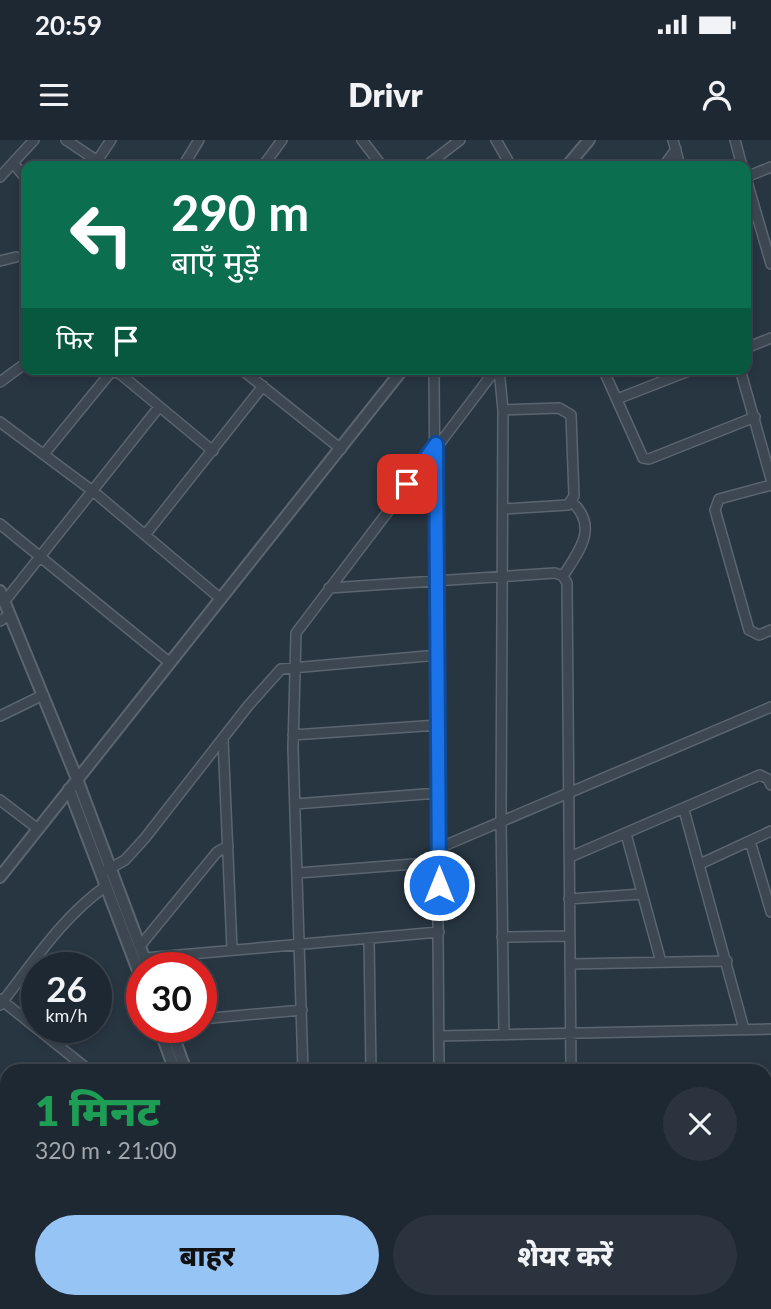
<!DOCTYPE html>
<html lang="hi">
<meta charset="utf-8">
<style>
:root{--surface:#1e2832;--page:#2b343e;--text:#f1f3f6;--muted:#a1a6ac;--line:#3c444d;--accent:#96c4f4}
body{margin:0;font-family:Lato,"Noto Sans Devanagari",sans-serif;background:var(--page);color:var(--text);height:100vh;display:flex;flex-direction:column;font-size:26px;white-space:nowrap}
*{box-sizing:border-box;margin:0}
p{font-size:23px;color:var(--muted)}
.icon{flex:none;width:38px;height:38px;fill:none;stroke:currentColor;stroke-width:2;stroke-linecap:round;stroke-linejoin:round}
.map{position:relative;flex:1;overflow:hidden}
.sheet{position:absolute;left:0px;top:924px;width:772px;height:245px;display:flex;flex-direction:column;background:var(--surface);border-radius:21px 21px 0 0;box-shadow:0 4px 10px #0003,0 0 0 2px var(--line)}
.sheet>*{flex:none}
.guide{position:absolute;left:21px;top:21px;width:730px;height:214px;border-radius:14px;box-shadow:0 4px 10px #0003,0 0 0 2px var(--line);background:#0b6e4f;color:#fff;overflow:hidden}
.speed{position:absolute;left:21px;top:812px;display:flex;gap:14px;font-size:35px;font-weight:700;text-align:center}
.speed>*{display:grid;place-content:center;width:91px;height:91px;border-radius:50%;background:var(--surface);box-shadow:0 4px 10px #0003,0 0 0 2px var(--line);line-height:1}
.speed small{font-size:18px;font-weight:400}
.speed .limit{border:10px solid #d22;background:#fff;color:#111}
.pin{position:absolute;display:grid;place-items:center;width:60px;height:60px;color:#fff;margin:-30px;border-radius:14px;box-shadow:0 4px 10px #0006}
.me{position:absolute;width:77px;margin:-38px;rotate:0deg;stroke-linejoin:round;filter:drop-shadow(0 0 5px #0008)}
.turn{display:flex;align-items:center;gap:24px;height:147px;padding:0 35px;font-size:32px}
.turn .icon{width:91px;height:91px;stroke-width:2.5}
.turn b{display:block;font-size:49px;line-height:60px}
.then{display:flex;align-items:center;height:66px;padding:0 35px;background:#0003;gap:14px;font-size:26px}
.round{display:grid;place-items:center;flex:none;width:74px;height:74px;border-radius:37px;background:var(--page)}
.overview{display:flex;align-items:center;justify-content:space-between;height:119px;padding:0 35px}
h1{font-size:42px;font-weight:800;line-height:52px;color:#1e9e55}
.action{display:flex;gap:14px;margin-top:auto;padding:14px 35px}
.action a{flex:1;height:80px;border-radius:42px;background:var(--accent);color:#111;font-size:28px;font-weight:800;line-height:80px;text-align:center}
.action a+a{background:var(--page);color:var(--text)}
.status{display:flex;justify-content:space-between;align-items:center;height:49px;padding:0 35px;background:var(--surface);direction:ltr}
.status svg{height:19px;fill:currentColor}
header{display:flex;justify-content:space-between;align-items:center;height:91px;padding:0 35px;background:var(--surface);font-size:32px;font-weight:800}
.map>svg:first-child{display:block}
</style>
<div class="status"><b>20:59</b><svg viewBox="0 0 49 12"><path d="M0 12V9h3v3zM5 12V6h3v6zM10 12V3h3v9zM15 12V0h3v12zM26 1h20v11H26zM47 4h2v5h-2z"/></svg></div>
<header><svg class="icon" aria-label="menu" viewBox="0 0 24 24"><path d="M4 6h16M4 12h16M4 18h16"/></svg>Drivr<svg class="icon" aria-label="person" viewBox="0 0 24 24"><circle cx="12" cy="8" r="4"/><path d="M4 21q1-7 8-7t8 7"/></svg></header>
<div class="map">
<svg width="771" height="1169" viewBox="0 0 771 1169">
<rect width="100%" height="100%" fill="#283642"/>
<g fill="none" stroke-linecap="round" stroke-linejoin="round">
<defs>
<path id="minor" d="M 66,0 L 105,26
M 362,0 L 382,26
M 496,0 L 511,26
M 673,0 L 680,26
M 735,0 L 742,26
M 97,21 L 111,0
M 14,24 L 26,39
M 183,26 L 199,0
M 263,26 L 282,0
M 426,26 L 460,0
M 664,26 L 676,9
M 0,37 L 34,0
M 746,37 L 771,27
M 746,38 L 771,124
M 0,121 L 16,117
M 746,208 L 771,198
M 241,229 L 341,309
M 434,229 L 439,931
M 495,229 L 500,239 L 503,270 L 501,680 L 504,894
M 603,229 L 643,318 L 649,319 L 755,277
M 740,229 L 771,339
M 0,242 L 26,223
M 617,259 L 694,229
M 503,270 L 559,268 L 571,275 L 574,356 L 568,365 L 503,369
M 0,282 L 94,352 L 221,459
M 44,314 L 111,232 L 119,233 L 213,311
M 771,345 L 719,359 L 715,370 L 749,490 L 759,495 L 771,490
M 0,384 L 169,522
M 145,395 L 263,246
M 563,436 C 579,411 599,387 572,362
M 329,448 L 555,433 L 563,436 L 567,443 L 571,931
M 4,462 L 159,267
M 0,481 L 9,475
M 0,576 L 43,555
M 293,595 L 438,585
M 223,599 L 232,809
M 0,660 L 38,689
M 295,664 L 438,653
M 684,670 L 744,889
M 626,694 L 661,822
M 750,701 L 771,772
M 439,708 L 771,567
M 570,717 L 760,635 L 768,639 L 771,645
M 700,724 L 771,691
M 107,730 L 125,720 L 145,698 L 248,566 L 281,529 L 438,515
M 298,733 L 439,722
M 569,759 L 642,754
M 502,797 L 569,796
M 369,799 L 371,931
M 140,806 L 217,712 L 228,706
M 145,818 L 439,792
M 570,824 L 727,821
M 0,859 L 90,931
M 0,865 C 33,823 62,777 106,746
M 201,879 L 302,870
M 439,896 L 771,889
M 54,902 L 65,887
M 303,931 L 293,608 L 296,493 L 496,229
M 0,944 L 7,950
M 0,995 L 7,993
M 765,1017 L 769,1017
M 0,1025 L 7,1043
M 765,1084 L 771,1082
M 765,1151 L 771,1151
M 54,1162 L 57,1169
M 117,1162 L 120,1169
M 192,1162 L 194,1169
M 372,1162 L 373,1169
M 451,1162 L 452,1169
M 552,1162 L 555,1169
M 170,1169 L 187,1162
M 297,1169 L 306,1162
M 461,1169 L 489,1162"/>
<path id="tertiary" d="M 567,26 L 589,0
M 0,451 L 77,639 L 148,828
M 69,649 L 142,841
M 0,737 L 403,229
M 159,887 L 175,931
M 170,887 L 186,931
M 263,1162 L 266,1169
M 275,1162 L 277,1169"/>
</defs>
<!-- minor casing -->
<use href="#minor" stroke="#5b656f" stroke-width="12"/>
<!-- tertiary casing -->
<use href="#tertiary" stroke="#5b656f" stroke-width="14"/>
<!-- minor -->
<use href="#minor" stroke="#3c4752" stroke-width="9"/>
<!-- tertiary -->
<use href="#tertiary" stroke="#3c4752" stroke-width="10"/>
</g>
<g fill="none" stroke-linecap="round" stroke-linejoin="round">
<defs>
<path id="route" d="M 407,344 L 436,304 L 439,745"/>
</defs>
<!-- route casing -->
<use href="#route" stroke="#114b97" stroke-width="18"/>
<!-- route -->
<use href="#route" stroke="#1a73e8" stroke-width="12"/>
</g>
</svg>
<div class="speed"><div>26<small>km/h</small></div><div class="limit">30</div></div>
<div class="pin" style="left:407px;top:344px;background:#d93025"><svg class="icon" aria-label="arrive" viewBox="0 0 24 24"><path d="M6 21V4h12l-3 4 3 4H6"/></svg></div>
<svg class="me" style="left:439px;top:745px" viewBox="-20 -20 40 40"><circle r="17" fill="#1a73e8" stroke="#fff" stroke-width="3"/><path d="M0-11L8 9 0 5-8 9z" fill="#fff"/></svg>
<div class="guide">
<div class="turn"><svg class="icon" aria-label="left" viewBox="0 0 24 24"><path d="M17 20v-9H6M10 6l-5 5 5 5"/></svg><div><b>290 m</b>बाएँ मुड़ें</div></div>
<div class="then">फिर<svg class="icon" aria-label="arrive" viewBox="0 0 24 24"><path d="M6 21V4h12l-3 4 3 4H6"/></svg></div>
</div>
<section class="sheet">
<div class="overview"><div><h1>1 मिनट</h1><p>320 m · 21:00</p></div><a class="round"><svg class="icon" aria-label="close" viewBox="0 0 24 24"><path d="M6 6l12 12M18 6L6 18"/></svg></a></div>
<div class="action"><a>बाहर</a><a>शेयर करें</a></div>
</section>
</div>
